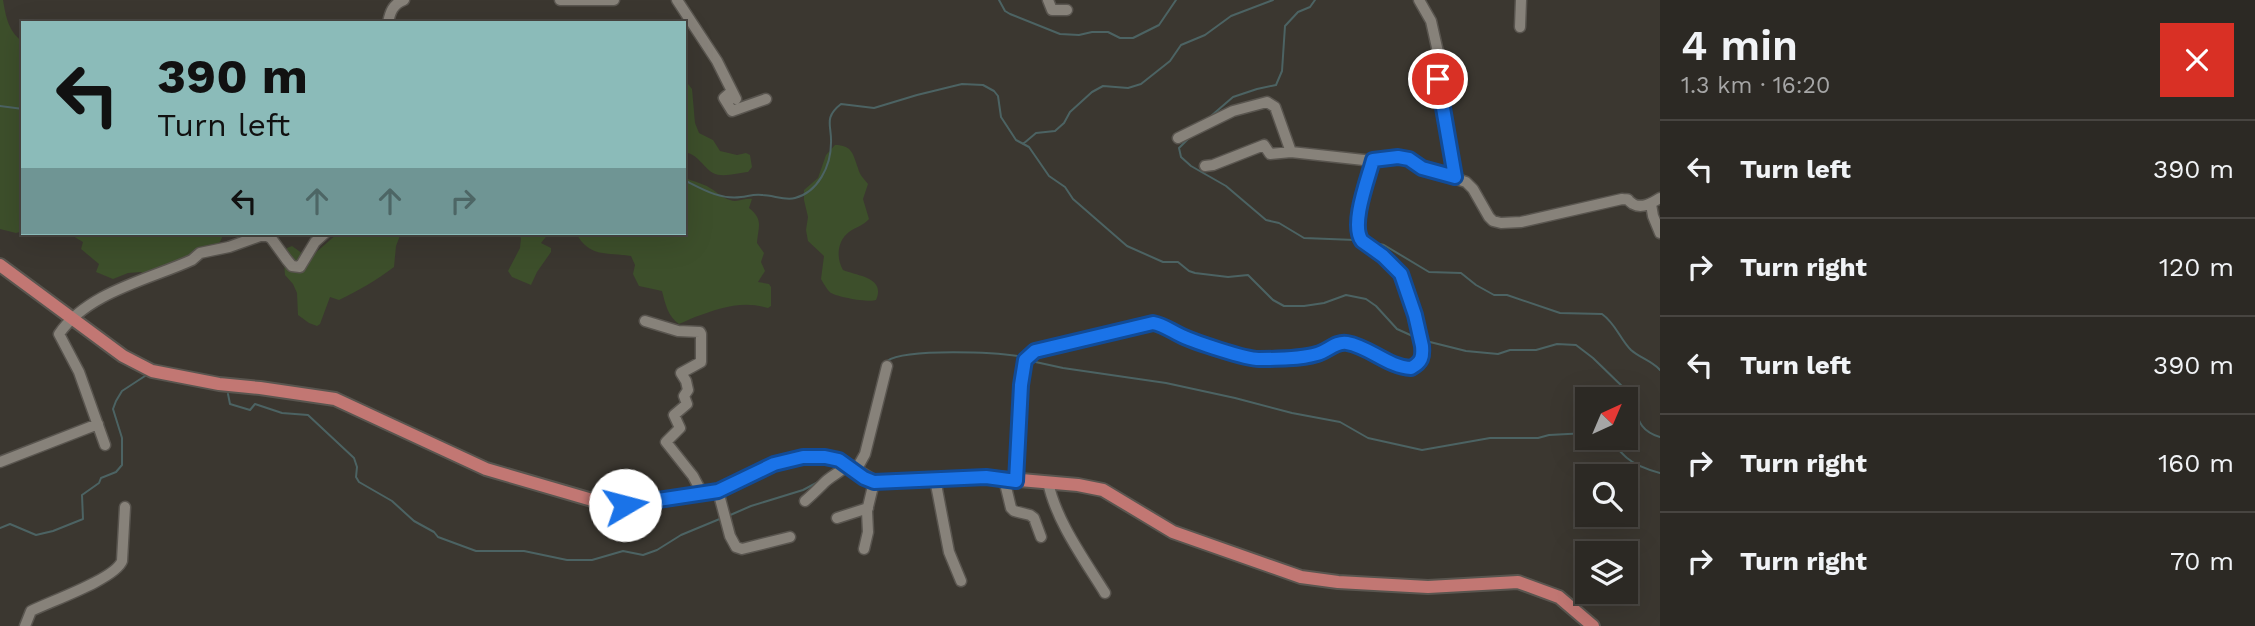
<!DOCTYPE html>
<meta charset="utf-8">
<style>
:root{--surface:#2c2924;--page:#383531;--text:#f1f3f6;--muted:#a6a6a6;--line:#484541}
body{margin:0;font-family:"Work Sans",sans-serif;background:var(--page);color:var(--text);height:100vh;display:flex;flex-direction:column;font-size:26px;white-space:nowrap}
*{box-sizing:border-box;margin:0}
p{font-size:23px;color:var(--muted)}
.icon{flex:none;width:38px;height:38px;fill:none;stroke:currentColor;stroke-width:2;stroke-linecap:round;stroke-linejoin:round}
.map{position:relative;flex:1;overflow:hidden}
.side{display:flex;flex-direction:column;background:var(--surface);width:595px}
.side>*{flex:none}
.guide{position:absolute;left:21px;top:21px;width:665px;height:214px;border-radius:0px;box-shadow:0 7px 28px #0002,0 0 0 2px var(--line);background:#8bbbb9;color:#111;overflow:hidden}
.needle{width:46px;rotate:44deg}
.tools{position:absolute;left:1575px;top:387px;display:grid;gap:14px}
.tools a{display:grid;place-items:center;width:63px;height:63px;border-radius:0px;background:var(--surface);box-shadow:0 7px 28px #0002,0 0 0 2px var(--line);font-size:35px}
.pin{position:absolute;display:grid;place-items:center;width:60px;height:60px;color:#fff;margin:-30px;border:4px solid #fff;border-radius:50%;box-shadow:0 2px 7px #0007}
.me{position:absolute;width:77px;margin:-38px;rotate:82deg;stroke-linejoin:round;filter:drop-shadow(0 0 5px #0008)}
.turn{display:flex;align-items:center;gap:24px;height:147px;padding:0 21px;font-size:32px}
.turn .icon{width:91px;height:91px;stroke-width:2.5}
.turn b{display:block;font-size:49px;line-height:60px}
.lanes{display:flex;align-items:center;height:66px;padding:0 21px;background:#0003;justify-content:center;gap:35px;direction:ltr}
.lanes .off{opacity:.35}
.round{display:grid;place-items:center;flex:none;width:74px;height:74px;border-radius:0px;background:var(--page)}
.summary{display:flex;align-items:center;justify-content:space-between;height:119px;padding:0 21px}
h1{font-size:42px;font-weight:600;line-height:52px}
ul{padding:0;list-style:none}
li{display:flex;align-items:center;gap:21px;height:98px;padding:0 21px;border-top:2px solid var(--line)}
li div{flex:1}
li b{display:block;font-size:26px}
li em{font-style:normal}
main{display:flex;flex:1;min-height:0}
.map>svg:first-child{display:block}
</style>
<main>
<div class="map">
<svg width="1660" height="626" viewBox="0 0 1660 626">
<rect width="100%" height="100%" fill="#3b3730"/>
<!-- green -->
<path fill="#3d4f2b" d="M 0,0 L 3,0 C 6,17 8,31 23,42 L 23,231 L 16,233 L 0,229 Z
M 688,84 L 692,89 L 695,123 L 699,133 L 713,140 L 720,151 L 737,155 L 746,153 L 750,155 L 752,167 L 748,172 C 738,173 722,178 713,173 C 702,166 698,154 684,152 L 684,85 Z
M 835,145 C 852,145 853,154 858,168 C 859,174 864,179 868,184 L 863,199 L 869,219 C 863,226 856,227 849,232 C 837,241 836,258 843,270 C 857,276 886,277 876,300 C 869,303 838,297 831,293 C 827,290 824,284 821,279 L 824,256 L 808,241 L 806,230 L 808,217 L 804,200 L 804,190 L 818,178 L 826,155 Z
M 684,177 C 693,182 703,183 710,188 C 717,192 722,198 730,200 C 737,203 744,198 752,199 L 749,208 C 764,220 758,227 757,243 L 764,253 L 761,262 L 765,271 L 758,282 L 769,284 L 771,287 L 771,306 L 768,308 C 742,300 720,308 695,317 C 689,319 685,322 679,324 C 668,317 665,303 662,291 L 639,286 L 633,274 L 635,265 L 631,256 C 607,252 589,258 576,233 L 684,233 Z
M 68,233 L 224,233 C 223,235 221,241 219,243 C 209,255 162,270 146,276 L 141,272 L 128,273 L 113,279 L 96,272 L 99,264 L 81,249 L 83,242 Z
M 338,233 L 401,233 L 396,246 L 394,267 C 375,281 360,290 339,300 L 330,297 L 320,324 L 317,326 L 309,323 L 298,315 L 297,293 L 293,284 L 285,275 L 284,262 L 287,248 L 292,246 L 306,256 L 313,255 Z
M 517,233 L 549,233 L 541,243 L 551,248 L 551,252 L 537,272 L 531,285 L 512,277 L 508,271 L 520,248 L 521,238 Z"/>
<g fill="none" stroke-linecap="round" stroke-linejoin="round">
<!-- stream -->
<path stroke="#4c6363" stroke-width="2" d="M 999,0 L 1005,11 L 1010,14 L 1060,34 L 1079,35 L 1092,32 L 1108,32 L 1120,38 L 1133,38 L 1159,25 L 1176,0
M 0,106 L 23,109
M 1211,116 L 1233,97 L 1257,89 L 1276,85 L 1282,71 L 1285,26 L 1298,12 L 1310,7 L 1315,0
M 1190,137 L 1179,148 L 1181,157 L 1191,166 L 1226,186 L 1266,220 L 1279,223 L 1304,238 L 1355,240
M 1023,144 L 1036,133 L 1055,131 L 1064,123 L 1070,112 L 1092,92 L 1103,86 L 1128,88 L 1141,84 L 1170,61 L 1181,45 L 1205,35 L 1231,16 L 1273,0
M 684,180 C 702,189 720,200 741,197 C 749,196 754,194 762,195 C 773,195 785,201 795,198 C 818,192 831,166 831,143 C 832,126 823,118 841,104 L 874,108 L 917,95 L 962,84 L 983,85 L 994,91 L 998,96 L 1001,117 L 1016,140 L 1029,147 L 1049,176 L 1065,187 L 1073,199 L 1127,246 L 1163,262 L 1178,262 L 1189,271 L 1195,273 L 1228,277 L 1248,275 L 1273,300 L 1284,306 L 1304,306 L 1324,303 L 1346,295 L 1366,299 L 1376,306 L 1397,329 L 1417,338
M 1367,241 L 1384,245 L 1429,272 L 1461,273 L 1476,285 L 1494,295 L 1507,295 L 1560,313 L 1602,314 C 1616,324 1620,339 1631,350 C 1640,358 1652,361 1660,370
M 1426,341 L 1466,351 L 1498,354 L 1510,350 L 1536,350 L 1557,344 L 1576,345 L 1593,358 L 1626,390 C 1639,410 1633,429 1660,437
M 887,361 C 906,348 999,352 1023,357
M 1031,361 L 1063,368 L 1166,383 L 1235,398 L 1292,413 L 1340,422 L 1368,438 L 1422,450 L 1490,438 L 1538,438 L 1549,435 L 1587,433
M 228,394 L 230,404 L 250,410 L 255,404 L 282,413 L 308,415 L 354,458 L 357,467 L 356,477 L 359,482 L 392,501 L 414,521 L 434,532 L 438,537 L 476,551 L 524,551 L 567,560 L 592,560 L 623,551 L 643,555 L 657,550 L 681,535 L 722,518
M 1606,438 C 1614,444 1620,452 1627,458 C 1636,466 1649,470 1660,473
M 728,516 L 751,506 L 803,490 L 820,481
M 0,528 L 10,524 L 36,535 L 53,531 L 83,519 L 82,495 L 99,483 L 101,478 L 116,472 L 122,465 L 122,438 L 113,409 L 116,401 L 122,391 L 148,374"/>
<defs>
<path id="minor" d="M 560,0 L 614,0
M 677,0 L 717,61 L 736,99
M 1048,0 L 1052,10 L 1067,10
M 1419,0 L 1431,21 L 1438,52 L 1438,79 L 1455,177
M 388,23 C 390,12 393,4 404,0
M 1520,27 L 1521,0
M 732,91 L 724,98 L 732,111 L 766,99
M 1178,138 L 1233,111 L 1267,102 L 1275,107 L 1291,152
M 1205,166 L 1213,165 L 1264,145 L 1270,154 L 1291,152 L 1373,161
M 1651,204 L 1653,216 L 1660,233
M 645,321 L 678,331 L 700,332 L 701,334 L 701,362 L 681,373 L 686,381 L 688,390 L 684,396 L 687,404 L 674,415 L 680,428 L 666,442 L 693,476 L 702,493
M 105,445 L 79,372 L 59,334 C 88,292 148,280 192,260 L 200,253 L 229,247 L 260,236 L 267,236 L 271,238 L 287,260 L 292,266 L 300,267 L 315,242 L 325,233
M 0,462 L 98,424
M 855,472 L 865,454 L 887,366
M 935,479 L 949,552 L 961,581
M 1004,479 L 1011,508 L 1014,511 L 1030,515 L 1034,518 L 1041,537
M 1015,481 L 1021,385 L 1025,360 L 1036,351 L 1153,322 C 1164,325 1171,331 1182,336 C 1195,342 1246,359 1259,359 C 1278,359 1300,359 1318,354 C 1326,351 1334,343 1342,343 C 1365,342 1425,396 1422,346 C 1417,321 1413,287 1395,268 C 1387,259 1362,246 1358,236 C 1353,223 1369,175 1373,161 L 1398,157 L 1409,159 L 1422,168 L 1466,182 L 1473,189 L 1489,217 L 1493,221 L 1501,223 L 1521,222 L 1622,199 C 1633,200 1624,198 1633,204 C 1642,209 1652,203 1660,198
M 1048,482 C 1056,521 1084,559 1105,593
M 718,491 L 730,536 L 736,547 L 742,549 L 790,537
M 805,501 C 812,495 817,490 823,484 C 830,476 840,473 847,465
M 837,518 L 868,508
M 864,549 L 868,532 L 867,511 L 874,482
M 25,626 L 31,611 C 51,601 115,579 122,561 L 125,507"/>
<path id="major" d="M 0,265 L 123,356 L 152,371 L 219,384 L 260,388 L 335,399 L 486,469 L 599,502 L 625,505 L 718,491 L 774,464 L 803,457 L 825,457 L 839,460 L 874,482 L 986,477 L 1078,485 L 1103,490 L 1173,532 L 1301,577 L 1338,582 L 1428,587 L 1518,582 L 1559,597 L 1593,626"/>
</defs>
<!-- minor casing -->
<use href="#minor" stroke="#59554f" stroke-width="13"/>
<!-- major casing -->
<use href="#major" stroke="#59554f" stroke-width="16"/>
<!-- minor -->
<use href="#minor" stroke="#87827a" stroke-width="10"/>
<!-- major -->
<use href="#major" stroke="#c27773" stroke-width="12"/>
</g>
<g fill="none" stroke-linecap="round" stroke-linejoin="round">
<defs>
<path id="route" d="M 625,505 L 718,491 L 774,464 L 803,457 L 825,457 L 839,460 L 864,478 L 874,482 L 986,477 L 1016,481 L 1021,385 L 1025,360 L 1035,351 L 1153,323 C 1164,325 1171,331 1182,336 C 1195,342 1245,359 1259,359 C 1277,359 1300,359 1317,354 C 1328,351 1336,341 1347,343 C 1370,347 1388,367 1411,368 C 1422,362 1423,357 1422,346 L 1415,315 L 1401,274 L 1383,256 L 1362,241 C 1350,225 1368,179 1373,160 L 1398,157 L 1409,159 L 1422,168 L 1455,177 L 1438,79"/>
</defs>
<!-- route casing -->
<use href="#route" stroke="#114b97" stroke-width="18"/>
<!-- route -->
<use href="#route" stroke="#1a73e8" stroke-width="12"/>
</g>
</svg>
<div class="tools">
<a><svg class="needle" viewBox="-14 -14 28 28"><path d="M0-13l5 13h-10z" fill="#e53935"/><path d="M0 13l5-13h-10z" fill="#a6a6a6"/></svg></a>
<a><svg class="icon" aria-label="search" viewBox="0 0 24 24"><circle cx="10" cy="10" r="6"/><path d="M15 15l6 6"/></svg></a>
<a><svg class="icon" aria-label="layers" viewBox="0 0 24 24"><path d="M12 4l9 5-9 5-9-5zM3 14l9 5 9-5"/></svg></a>
</div>
<div class="pin" style="left:1438px;top:79px;background:#d93025"><svg class="icon" aria-label="arrive" viewBox="0 0 24 24"><path d="M6 21V4h12l-3 4 3 4H6"/></svg></div>
<svg class="me" style="left:625px;top:505px" viewBox="-20 -20 40 40"><circle r="19" fill="#fff"/><path d="M0-13L10 11 0 6-10 11z" fill="#1a73e8"/></svg>
<div class="guide">
<div class="turn"><svg class="icon" aria-label="left" viewBox="0 0 24 24"><path d="M17 20v-9H6M10 6l-5 5 5 5"/></svg><div><b>390 m</b>Turn left</div></div>
<div class="lanes"><svg class="icon" aria-label="left" viewBox="0 0 24 24"><path d="M17 20v-9H6M10 6l-5 5 5 5"/></svg><svg class="icon off" aria-label="ahead" viewBox="0 0 24 24"><path d="M12 20V5M6 11l6-6 6 6"/></svg><svg class="icon off" aria-label="ahead" viewBox="0 0 24 24"><path d="M12 20V5M6 11l6-6 6 6"/></svg><svg class="icon off" aria-label="right" viewBox="0 0 24 24"><path d="M7 20v-9h11M14 6l5 5-5 5"/></svg></div>
</div>
</div>
<section class="side">
<div class="summary"><div><h1>4 min</h1><p>1.3 km · 16:20</p></div><a class="round" style="background:#d93025;color:#fff"><svg class="icon" aria-label="close" viewBox="0 0 24 24"><path d="M6 6l12 12M18 6L6 18"/></svg></a></div>
<ul>
<li><svg class="icon" aria-label="left" viewBox="0 0 24 24"><path d="M17 20v-9H6M10 6l-5 5 5 5"/></svg><div><b>Turn left</b></div><em>390 m</em></li>
<li><svg class="icon" aria-label="right" viewBox="0 0 24 24"><path d="M7 20v-9h11M14 6l5 5-5 5"/></svg><div><b>Turn right</b></div><em>120 m</em></li>
<li><svg class="icon" aria-label="left" viewBox="0 0 24 24"><path d="M17 20v-9H6M10 6l-5 5 5 5"/></svg><div><b>Turn left</b></div><em>390 m</em></li>
<li><svg class="icon" aria-label="right" viewBox="0 0 24 24"><path d="M7 20v-9h11M14 6l5 5-5 5"/></svg><div><b>Turn right</b></div><em>160 m</em></li>
<li><svg class="icon" aria-label="right" viewBox="0 0 24 24"><path d="M7 20v-9h11M14 6l5 5-5 5"/></svg><div><b>Turn right</b></div><em>70 m</em></li>
</ul>
</section>
</main>
